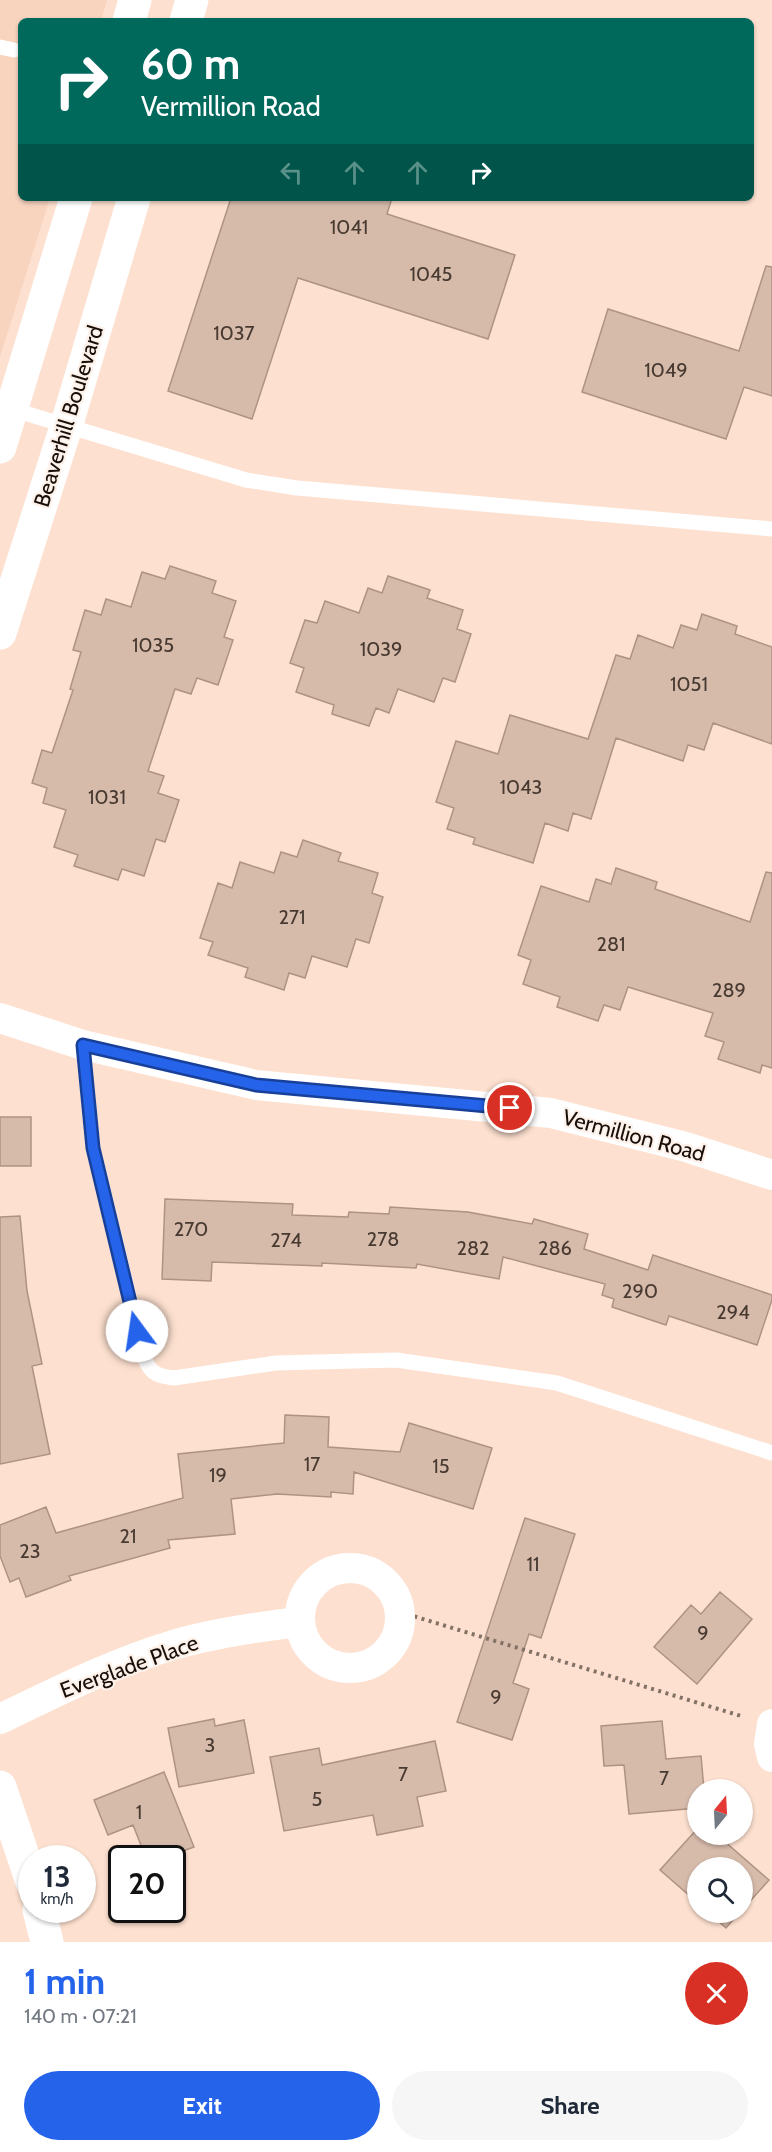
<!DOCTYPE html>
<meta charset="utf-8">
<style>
:root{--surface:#fff;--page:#f6f6f7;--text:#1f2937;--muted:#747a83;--accent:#2563eb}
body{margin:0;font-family:Cabin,sans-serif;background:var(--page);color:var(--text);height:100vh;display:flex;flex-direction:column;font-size:22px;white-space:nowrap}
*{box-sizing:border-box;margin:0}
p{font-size:20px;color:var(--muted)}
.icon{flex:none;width:33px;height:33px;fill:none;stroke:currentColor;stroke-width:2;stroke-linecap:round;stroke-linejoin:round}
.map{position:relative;height:1942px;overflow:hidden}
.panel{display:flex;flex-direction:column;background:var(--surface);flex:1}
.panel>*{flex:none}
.guide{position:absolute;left:18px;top:18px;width:736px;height:183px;border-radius:9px;box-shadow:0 2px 4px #0004;background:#00695c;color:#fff;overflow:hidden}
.needle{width:39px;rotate:18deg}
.buttons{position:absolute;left:687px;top:1779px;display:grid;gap:12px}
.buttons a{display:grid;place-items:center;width:66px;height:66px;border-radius:50%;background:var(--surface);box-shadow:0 2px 4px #0004;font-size:30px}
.speed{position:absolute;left:18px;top:1845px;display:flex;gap:12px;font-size:30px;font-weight:700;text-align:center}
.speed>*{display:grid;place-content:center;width:78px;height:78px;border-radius:50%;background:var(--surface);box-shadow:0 2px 4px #0004;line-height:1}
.speed small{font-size:15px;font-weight:400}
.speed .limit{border:3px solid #111;border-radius:9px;background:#fff;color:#111}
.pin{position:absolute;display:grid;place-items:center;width:51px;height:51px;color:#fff;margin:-26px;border:3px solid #fff;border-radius:50%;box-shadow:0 2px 6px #0007}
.me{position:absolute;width:66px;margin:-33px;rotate:346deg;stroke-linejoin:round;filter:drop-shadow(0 0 4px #0008)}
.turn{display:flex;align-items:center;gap:21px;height:126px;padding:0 24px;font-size:27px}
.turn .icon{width:78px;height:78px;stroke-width:2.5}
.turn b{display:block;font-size:42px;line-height:51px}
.lanes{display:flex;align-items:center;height:57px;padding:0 24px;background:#0003;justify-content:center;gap:30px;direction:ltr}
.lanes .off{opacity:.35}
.round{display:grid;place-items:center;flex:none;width:63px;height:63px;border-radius:32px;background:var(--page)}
.head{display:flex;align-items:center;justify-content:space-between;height:102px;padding:0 24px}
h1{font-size:36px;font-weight:700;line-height:45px;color:var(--accent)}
.primary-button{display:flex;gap:12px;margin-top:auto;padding:12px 24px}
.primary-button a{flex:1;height:69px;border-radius:36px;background:var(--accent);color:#fff;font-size:24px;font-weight:700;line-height:69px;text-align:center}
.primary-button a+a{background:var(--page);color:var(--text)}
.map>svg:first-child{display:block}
</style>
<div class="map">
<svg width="772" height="1942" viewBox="0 0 772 1942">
<rect width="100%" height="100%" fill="#fde0cf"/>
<!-- built -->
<path fill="#f8d4bf" d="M 0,0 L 107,0 L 101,21 L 21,21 L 21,198 L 50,198 L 0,357 Z"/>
<!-- building -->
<path fill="#d6baaa" stroke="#ae9383" stroke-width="1.5" d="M 231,198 L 392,198 L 387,214 L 515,255 L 488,339 L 298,278 L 252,419 L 168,391 Z
M 766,266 L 772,267 L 772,396 L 744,387 L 726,439 L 582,392 L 608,309 L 739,351 Z
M 170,566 L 216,581 L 212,593 L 236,601 L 224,637 L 233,640 L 218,685 L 197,678 L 191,694 L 175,689 L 148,771 L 164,776 L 158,793 L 179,800 L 165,842 L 156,839 L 144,876 L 122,869 L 118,880 L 74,866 L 78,855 L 54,847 L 66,810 L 43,803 L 47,788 L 32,783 L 42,750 L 52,753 L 73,690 L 70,689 L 81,652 L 73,650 L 85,610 L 101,615 L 106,599 L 131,607 L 142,572 L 165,579 Z
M 388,576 L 430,590 L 427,598 L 463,610 L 457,629 L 471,634 L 455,682 L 443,678 L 434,702 L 398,689 L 389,713 L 376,708 L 369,726 L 332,714 L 334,705 L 296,692 L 304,668 L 290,663 L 305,620 L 317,623 L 325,601 L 359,613 L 368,588 L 382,593 Z
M 702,614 L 737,626 L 735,634 L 772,647 L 772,744 L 713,723 L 704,750 L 688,745 L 683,761 L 616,738 L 591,819 L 573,813 L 568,831 L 545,823 L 533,863 L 473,844 L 475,838 L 447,829 L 454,808 L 436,802 L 456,741 L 498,754 L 510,715 L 588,739 L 616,655 L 630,659 L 638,635 L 673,648 L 681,625 L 697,630 Z
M 303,840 L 341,853 L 338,861 L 378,873 L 372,893 L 383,897 L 369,943 L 356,939 L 347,967 L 312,956 L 305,978 L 289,973 L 284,990 L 245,977 L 248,968 L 208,955 L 213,942 L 200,938 L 218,883 L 232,888 L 240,862 L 274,873 L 281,852 L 297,857 Z
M 616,868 L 657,882 L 655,889 L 750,922 L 766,872 L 772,873 L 772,1068 L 762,1065 L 760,1073 L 718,1059 L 724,1042 L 705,1036 L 713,1013 L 628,987 L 620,1010 L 604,1005 L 598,1021 L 557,1007 L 560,997 L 523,984 L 531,960 L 518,955 L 541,886 L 589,902 L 596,879 L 611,884 Z
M 0,1117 L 31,1117 L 31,1166 L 0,1166 Z
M 165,1199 L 293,1204 L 292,1215 L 348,1217 L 349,1212 L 389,1214 L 390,1207 L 468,1212 L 532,1224 L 534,1219 L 588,1234 L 584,1249 L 648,1270 L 653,1255 L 772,1295 L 772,1300 L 757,1345 L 669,1316 L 666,1325 L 612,1307 L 614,1299 L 602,1295 L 605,1284 L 503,1257 L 499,1279 L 417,1264 L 416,1268 L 322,1263 L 322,1266 L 212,1262 L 211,1281 L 162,1279 Z
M 20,1216 L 27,1291 L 42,1364 L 32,1366 L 50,1454 L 0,1464 L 0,1217 Z
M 285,1415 L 329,1417 L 328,1447 L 400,1452 L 409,1423 L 492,1448 L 473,1509 L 354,1472 L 353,1494 L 331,1492 L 331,1497 L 277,1494 L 231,1499 L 235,1534 L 168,1540 L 170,1548 L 69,1576 L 71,1580 L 26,1597 L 19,1578 L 10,1582 L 0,1556 L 0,1525 L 46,1507 L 56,1533 L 183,1498 L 178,1454 L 284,1443 Z
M 525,1518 L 575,1534 L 541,1638 L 529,1634 L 513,1683 L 529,1689 L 512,1740 L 457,1722 Z
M 720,1592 L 752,1619 L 697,1684 L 654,1647 L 691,1605 L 701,1614 Z
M 214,1719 L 215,1726 L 244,1720 L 254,1773 L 179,1787 L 168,1728 Z
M 662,1721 L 666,1759 L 701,1756 L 704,1790 L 698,1790 L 698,1808 L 629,1814 L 624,1765 L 604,1766 L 601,1726 Z
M 435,1741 L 446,1791 L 417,1797 L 423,1826 L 377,1835 L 373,1815 L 284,1831 L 270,1757 L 319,1748 L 322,1765 Z
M 164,1772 L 194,1847 L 164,1858 L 146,1858 L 133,1825 L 108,1835 L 94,1800 Z
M 698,1828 L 698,1834 L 716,1834 L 769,1880 L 742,1910 L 742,1868 L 698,1868 L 698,1903 L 660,1870 Z
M 708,1912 L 740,1912 L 726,1928 Z"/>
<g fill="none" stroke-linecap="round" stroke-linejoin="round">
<!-- path -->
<path stroke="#837165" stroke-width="4" stroke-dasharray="3 4.5" stroke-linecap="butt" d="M 400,1612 L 741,1716"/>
<!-- lane -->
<path stroke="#fff" stroke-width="15" d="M 0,47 L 14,50
M 8,408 L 246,480 L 297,488 L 772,529
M 83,1045 L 93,1148 L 143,1354 C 149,1372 155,1376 174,1378 L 276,1363 L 396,1360 L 557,1383 L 772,1453"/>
<!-- street -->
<path stroke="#fff" stroke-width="30" d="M 0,1018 L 83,1045 L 256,1085 L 551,1113 L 686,1147 L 772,1175
M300 1618a50 50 0 1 1 100 0a50 50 0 1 1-100 0Z
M 0,1719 C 56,1692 113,1663 173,1645 C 214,1633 257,1627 299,1622
M 772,1724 L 769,1744 L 772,1757"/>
<!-- secondary -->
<path stroke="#fff" stroke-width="33" d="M 129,21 L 135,0
M 186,21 L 192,0
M 0,447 L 76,198
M 0,633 L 66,427 L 134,198
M 0,1787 L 32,1882
M 39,1910 L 47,1942"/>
</g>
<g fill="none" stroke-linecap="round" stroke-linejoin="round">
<defs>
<path id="route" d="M 137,1331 L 93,1148 L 83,1045 L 256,1085 L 510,1108"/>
</defs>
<!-- route casing -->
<use href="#route" stroke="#184099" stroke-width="15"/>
<!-- route -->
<use href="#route" stroke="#2563eb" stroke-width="10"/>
</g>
<g text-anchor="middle" stroke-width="4.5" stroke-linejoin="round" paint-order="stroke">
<!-- number labels -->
<g font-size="20" fill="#483a31">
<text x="349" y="234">1041</text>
<text x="431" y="281">1045</text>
<text x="234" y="340">1037</text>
<text x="666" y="377">1049</text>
<text x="153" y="652">1035</text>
<text x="381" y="656">1039</text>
<text x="689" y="691">1051</text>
<text x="521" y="794">1043</text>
<text x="107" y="804">1031</text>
<text x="292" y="924">271</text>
<text x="611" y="951">281</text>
<text x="729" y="997">289</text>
<text x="191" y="1236">270</text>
<text x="383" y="1246">278</text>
<text x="286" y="1247">274</text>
<text x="473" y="1255">282</text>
<text x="555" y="1255">286</text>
<text x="640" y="1298">290</text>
<text x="733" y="1319">294</text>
<text x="312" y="1471">17</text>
<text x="441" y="1473">15</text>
<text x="218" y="1482">19</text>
<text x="128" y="1543">21</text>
<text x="30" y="1558">23</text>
<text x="533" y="1571">11</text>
<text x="703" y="1640">9</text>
<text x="496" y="1704">9</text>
<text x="210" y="1752">3</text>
<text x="403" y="1781">7</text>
<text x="664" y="1785">7</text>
<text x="317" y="1806">5</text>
<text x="139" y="1819">1</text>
</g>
<!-- street labels -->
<g font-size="22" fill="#180f09" stroke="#fdf1ea">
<text transform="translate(68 416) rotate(-73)" y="8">Beaverhill Boulevard</text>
<text transform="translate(634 1135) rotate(15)" y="8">Vermillion Road</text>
<text transform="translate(129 1666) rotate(-20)" y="8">Everglade Place</text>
</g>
</g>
</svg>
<div class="buttons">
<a><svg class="needle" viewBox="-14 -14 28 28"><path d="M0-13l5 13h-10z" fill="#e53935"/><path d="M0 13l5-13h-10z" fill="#747a83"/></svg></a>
<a><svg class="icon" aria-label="search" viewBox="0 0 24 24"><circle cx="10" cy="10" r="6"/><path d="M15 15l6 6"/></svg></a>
</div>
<div class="speed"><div>13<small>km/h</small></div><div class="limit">20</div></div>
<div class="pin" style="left:510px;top:1108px;background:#d93025"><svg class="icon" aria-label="arrive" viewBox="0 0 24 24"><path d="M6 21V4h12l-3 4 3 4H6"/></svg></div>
<svg class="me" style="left:137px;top:1331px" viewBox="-20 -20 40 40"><circle r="19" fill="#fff"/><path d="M0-13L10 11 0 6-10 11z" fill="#2563eb"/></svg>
<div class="guide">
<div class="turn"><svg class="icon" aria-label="right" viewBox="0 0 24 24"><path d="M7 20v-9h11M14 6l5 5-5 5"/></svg><div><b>60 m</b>Vermillion Road</div></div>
<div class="lanes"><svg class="icon off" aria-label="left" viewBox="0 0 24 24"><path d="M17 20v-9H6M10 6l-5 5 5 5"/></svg><svg class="icon off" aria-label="ahead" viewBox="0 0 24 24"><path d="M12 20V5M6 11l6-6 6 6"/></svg><svg class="icon off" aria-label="ahead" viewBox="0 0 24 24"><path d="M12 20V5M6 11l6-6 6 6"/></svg><svg class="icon" aria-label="right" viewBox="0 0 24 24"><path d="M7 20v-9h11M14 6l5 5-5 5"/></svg></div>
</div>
</div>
<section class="panel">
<div class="head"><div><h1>1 min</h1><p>140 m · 07:21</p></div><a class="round" style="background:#d93025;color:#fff"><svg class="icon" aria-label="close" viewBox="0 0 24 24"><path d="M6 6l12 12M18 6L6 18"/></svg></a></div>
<div class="primary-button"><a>Exit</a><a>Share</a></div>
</section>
